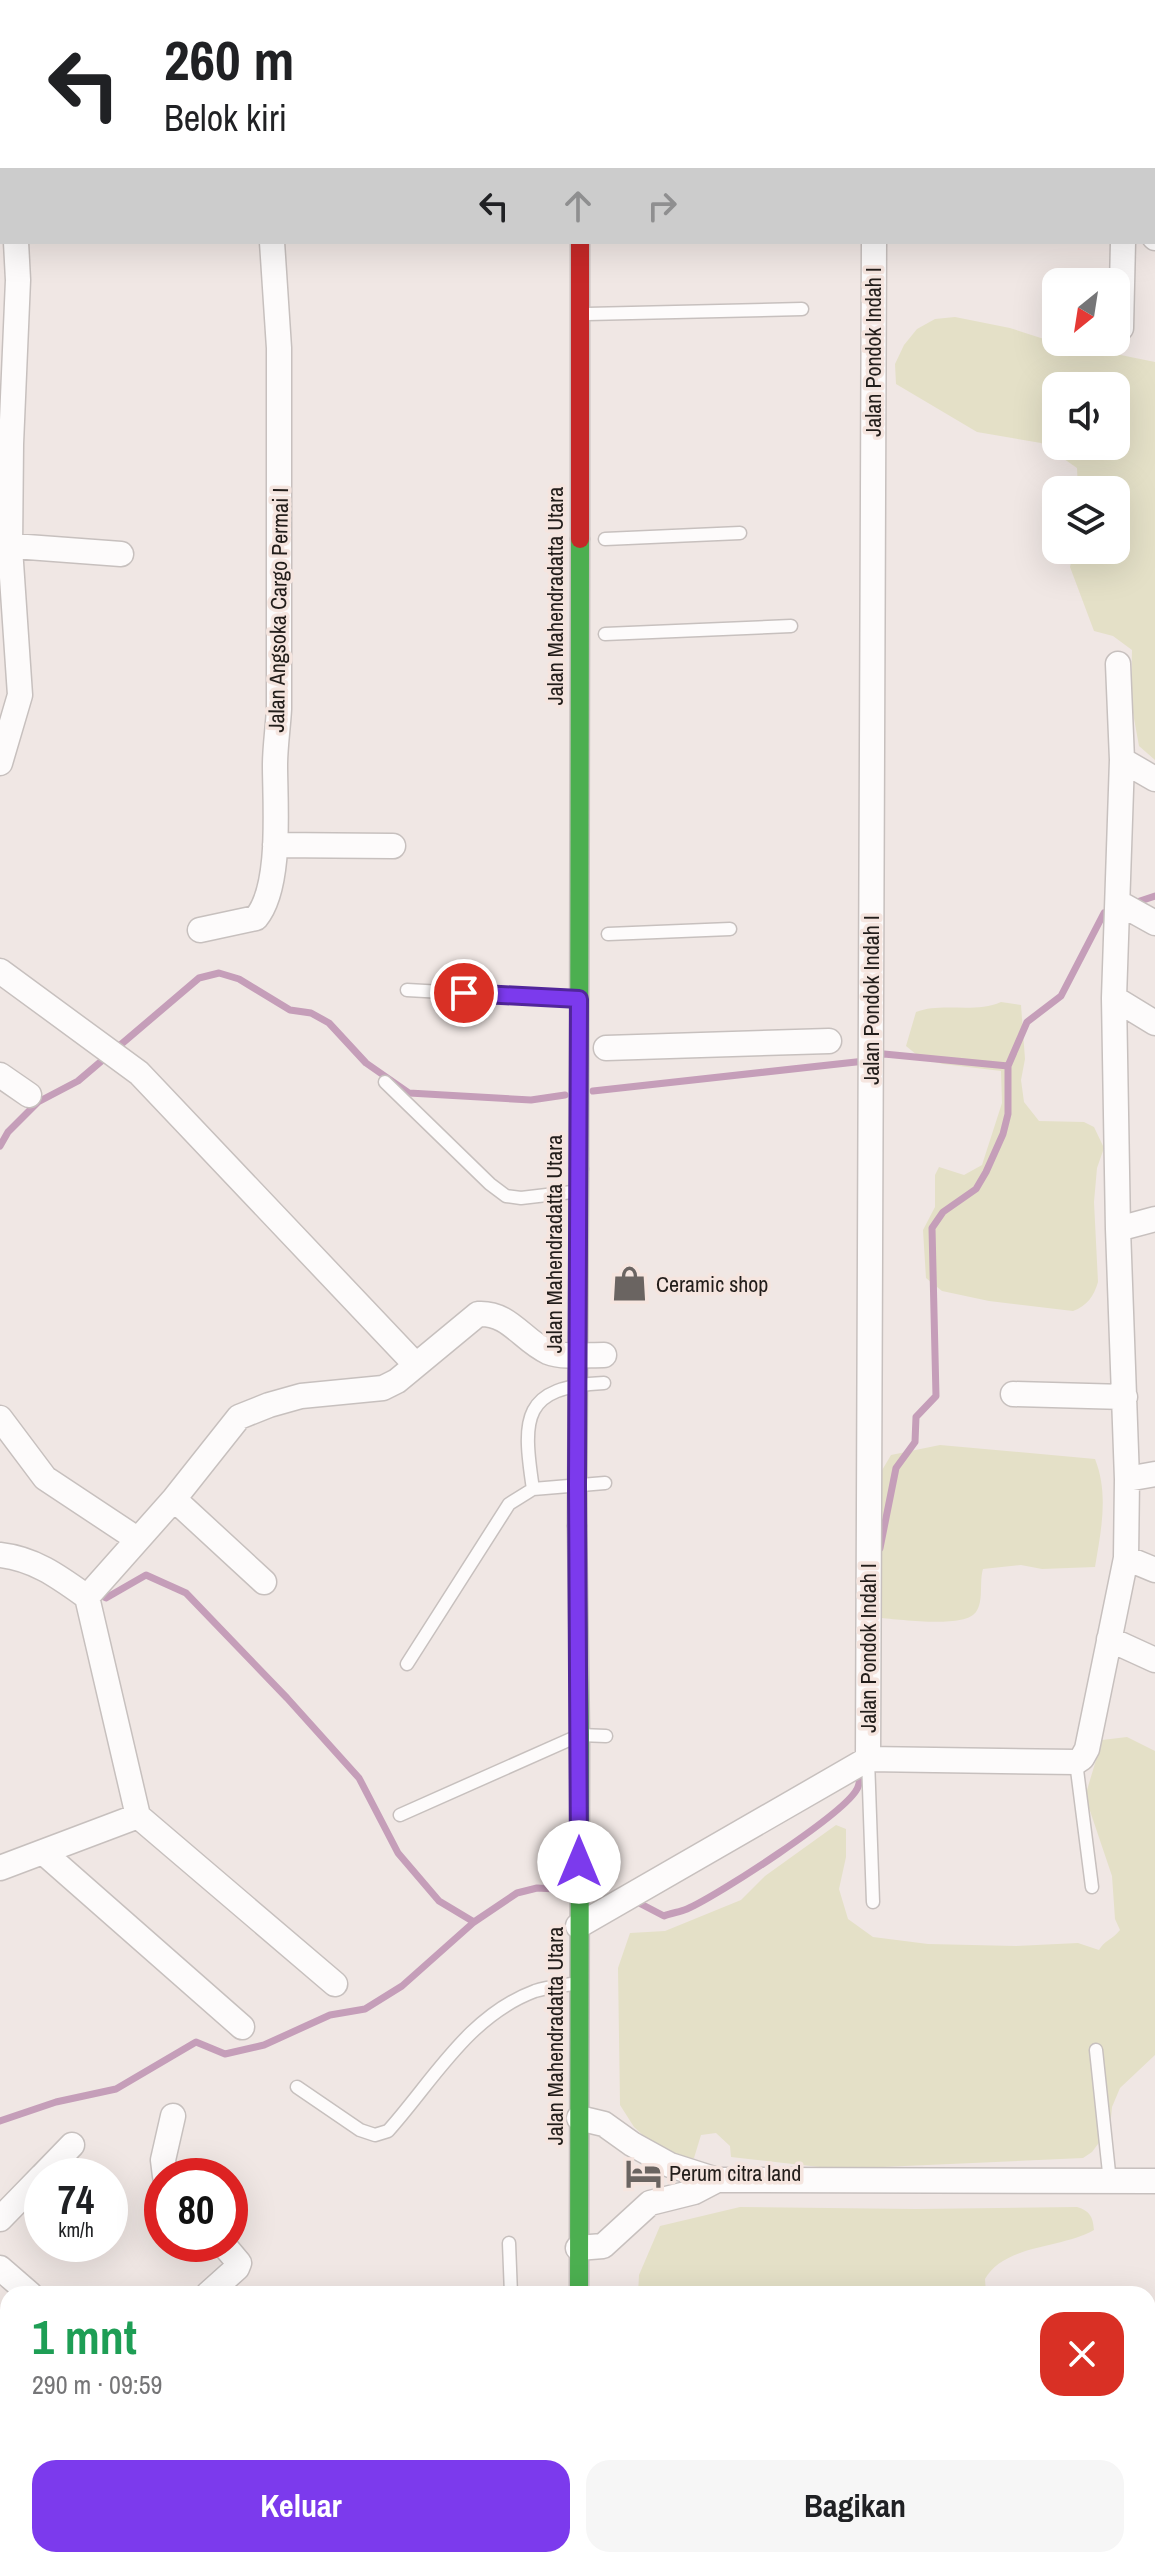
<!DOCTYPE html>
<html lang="id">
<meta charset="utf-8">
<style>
:root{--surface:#fff;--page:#f6f6f6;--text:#202124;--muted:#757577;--accent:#7c3aed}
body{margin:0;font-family:"Archivo Narrow",sans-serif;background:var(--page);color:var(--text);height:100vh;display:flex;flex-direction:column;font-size:30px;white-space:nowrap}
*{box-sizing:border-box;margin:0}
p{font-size:26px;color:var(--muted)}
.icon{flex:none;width:44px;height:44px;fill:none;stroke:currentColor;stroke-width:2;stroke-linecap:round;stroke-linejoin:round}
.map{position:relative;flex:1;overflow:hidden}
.sheet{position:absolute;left:0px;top:2286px;width:1156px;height:282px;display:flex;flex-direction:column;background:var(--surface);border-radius:24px 24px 0 0;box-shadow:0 8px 32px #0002}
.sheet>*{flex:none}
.banner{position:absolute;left:0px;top:0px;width:1156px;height:244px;box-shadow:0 8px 32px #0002;background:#fff;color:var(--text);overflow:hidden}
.needle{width:52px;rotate:210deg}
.controls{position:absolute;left:1042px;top:268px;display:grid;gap:16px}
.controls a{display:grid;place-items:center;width:88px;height:88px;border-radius:16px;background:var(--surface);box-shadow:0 8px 32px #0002;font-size:40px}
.speed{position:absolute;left:24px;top:2158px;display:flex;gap:16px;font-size:40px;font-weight:700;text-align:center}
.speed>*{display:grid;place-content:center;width:104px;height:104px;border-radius:50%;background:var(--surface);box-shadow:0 8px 32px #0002;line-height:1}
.speed small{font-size:20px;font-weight:400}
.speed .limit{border:12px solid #d22;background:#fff;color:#111}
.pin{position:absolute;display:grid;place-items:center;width:68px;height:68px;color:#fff;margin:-34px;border:4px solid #fff;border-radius:50%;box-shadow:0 2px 8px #0007}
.me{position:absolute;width:88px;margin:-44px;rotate:0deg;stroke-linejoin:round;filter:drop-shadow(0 0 6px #0008)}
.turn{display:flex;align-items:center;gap:28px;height:168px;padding:0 32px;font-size:36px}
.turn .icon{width:104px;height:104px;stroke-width:2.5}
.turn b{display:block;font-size:56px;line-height:68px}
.lanes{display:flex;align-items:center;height:76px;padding:0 32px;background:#0003;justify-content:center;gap:40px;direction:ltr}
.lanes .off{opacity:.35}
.round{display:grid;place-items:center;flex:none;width:84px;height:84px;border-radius:24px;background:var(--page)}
.head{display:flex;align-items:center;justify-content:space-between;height:136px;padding:0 32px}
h1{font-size:48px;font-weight:700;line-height:60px;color:#1e9e55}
.primary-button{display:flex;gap:16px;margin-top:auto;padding:16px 32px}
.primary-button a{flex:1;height:92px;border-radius:24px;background:var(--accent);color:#fff;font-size:32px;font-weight:700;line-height:92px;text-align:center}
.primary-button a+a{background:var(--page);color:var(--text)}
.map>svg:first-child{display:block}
</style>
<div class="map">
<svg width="1155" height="2567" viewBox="0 0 1155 2567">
<rect width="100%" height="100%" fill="#f0e7e4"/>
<!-- green -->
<path fill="#e4e0c7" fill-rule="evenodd" d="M 955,317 L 1010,328 L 1047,340 L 1155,362 L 1155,760 L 1139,746 L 1131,702 L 1132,650 L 1113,636 L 1094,631 L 1070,567 L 1074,550 L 1116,550 L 1116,490 L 1078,490 L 1077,468 L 1041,443 L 977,432 L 896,384 L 895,364 L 904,345 L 917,329 L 935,319 ZM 1056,386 L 1116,386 L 1116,446 L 1056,446 Z
M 1001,1002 L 1021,1005 L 1025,1059 L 1021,1080 L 1024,1102 L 1039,1121 L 1084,1122 L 1094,1127 L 1104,1148 L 1097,1168 L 1094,1202 L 1098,1282 C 1094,1296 1087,1306 1073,1311 L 989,1301 L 942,1291 L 926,1278 L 923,1230 L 935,1207 L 935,1175 L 939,1167 L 964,1175 L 982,1165 L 1002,1103 L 1001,1071 L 943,1064 L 922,1059 L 906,1046 L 916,1012 C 943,1002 974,1014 1001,1002 Z
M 940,1445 L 1095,1459 C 1109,1494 1101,1531 1095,1567 L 1042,1569 L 1021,1565 L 983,1569 C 979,1582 984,1601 976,1612 C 964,1629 899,1619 879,1618 L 881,1472 L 891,1455 Z
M 1127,1737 L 1155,1751 L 1155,2055 L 1120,2088 L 1112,2107 L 1110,2128 L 1092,2152 L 1083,2158 L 837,2169 L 731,2157 L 730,2146 L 716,2133 L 701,2135 L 694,2158 L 684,2159 L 657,2148 L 634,2127 L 620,2105 L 618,1968 L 630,1933 L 665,1931 L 741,1900 L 765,1876 L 836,1825 L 846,1829 L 846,1857 L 839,1889 L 848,1919 L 873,1937 L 928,1944 L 1016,1946 L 1078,1943 L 1099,1950 C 1104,1941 1113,1939 1120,1930 L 1115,1919 L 1112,1876 L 1087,1802 L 1087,1790 L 1102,1740 Z
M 740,2207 L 916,2209 L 1077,2207 C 1090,2211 1093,2217 1094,2230 C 1061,2249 1005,2244 985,2279 L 986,2294 L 638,2294 L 639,2275 L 660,2226 Z
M 1148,2301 L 1155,2306 L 1155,2562 L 1087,2567 L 965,2567 L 793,2562 L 737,2567 L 638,2565 L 638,2560 L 1148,2560 Z"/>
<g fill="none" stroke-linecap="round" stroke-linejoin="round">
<!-- stream -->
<path stroke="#c59eb9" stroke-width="7" d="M 157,0 L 164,2
M 0,8 L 2,7
M 1137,902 L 1155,896
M 593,1091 L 865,1061 L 884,1054 L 1008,1066
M 0,1146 L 8,1132 L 38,1102 L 78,1081 L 199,978 L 219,973 L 239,979 L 290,1010 L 311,1013 L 329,1023 L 366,1063 L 409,1093 L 531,1100 L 565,1095
M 880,1548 L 896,1468 L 915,1442 L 916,1417 L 936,1396 L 932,1228 L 943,1212 L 976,1189 L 986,1172 L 1003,1134 L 1008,1114 L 1008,1066 L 1027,1022 L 1061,996 L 1104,913
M 97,1593 L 106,1598 L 146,1575 L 186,1593 L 287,1698 L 359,1778 L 398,1853 L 439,1901 L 474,1922
M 641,1904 L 664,1916 C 671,1913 680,1912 687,1909 C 717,1896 844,1814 857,1789 C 860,1784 860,1776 861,1771
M 0,2121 L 56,2102 L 116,2089 L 196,2042 L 225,2054 L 264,2045 L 330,2015 L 365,2009 L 402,1986 L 474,1922 L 517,1893 L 537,1888 L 556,1889"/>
<defs>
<path id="lane" d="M 587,314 L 802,309
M 605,539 L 740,533
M 605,634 L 791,626
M 608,934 L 730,929
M 407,990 L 571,999
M 385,1082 L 490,1184 L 506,1196 L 521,1198 L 572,1192
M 533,1489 C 522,1417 522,1387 604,1383
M 407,1664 L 509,1504 L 533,1489 L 605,1483
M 868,1759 L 873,1902
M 1076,1762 L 1092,1887
M 400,1815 L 580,1735 L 606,1736
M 1096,2050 L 1110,2182
M 297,2087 L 360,2130 L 375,2135 L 388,2131 C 433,2081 468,2016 535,1991 C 547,1987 560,1986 572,1984
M 509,2243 L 511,2294
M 4,2567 L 10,2560"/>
<path id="street" d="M 21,2 L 21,0
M 277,2 L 277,0
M 883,2 L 883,0
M 1142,2 L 1142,0
M 0,185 L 2,186
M 1154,237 L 1155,238
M 1121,328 L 1123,242
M 0,545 L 121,554
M 1122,760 L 1155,779
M 0,763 L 20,695 L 10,548 L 11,444 L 18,280 L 16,242
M 275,845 L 393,846
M 1119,903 L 1155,923
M 200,930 L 256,918 C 282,887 275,805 275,765 C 275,747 278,728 279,709 L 279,348 L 272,242
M 0,971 L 139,1073 L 415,1364
M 1114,998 L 1155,1023
M 606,1048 L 829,1041
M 0,1075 L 29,1095
M 1118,1229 L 1155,1219
M 1013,1394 L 1125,1397
M 0,1418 L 45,1478 L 137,1539
M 1127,1479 L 1155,1474
M 174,1499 L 264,1582
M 0,1555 C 35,1559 59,1577 87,1597 L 138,1816 L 335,1984
M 1126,1558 L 1155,1570
M 87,1597 L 174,1499 L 239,1417 L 269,1405 L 301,1396 L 383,1388 L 397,1381 L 478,1314 C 509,1312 522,1340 548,1352 C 563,1358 587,1355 604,1355
M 1109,1639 L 1155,1660
M 868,1759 L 874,242
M 43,1852 L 242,2027
M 0,1868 L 138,1816
M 578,1926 L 868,1759 L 1076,1762 L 1082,1758 L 1087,1749 L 1126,1558 L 1127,1479 L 1118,1229 L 1114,998 L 1122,760 L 1118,664
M 579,2118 L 604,2124 L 632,2144 L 670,2165 L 717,2180 L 1155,2181
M 42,2176 L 72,2145
M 165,2176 L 163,2160 L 173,2116
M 0,2219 L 42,2176
M 578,2248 L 603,2246 L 650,2203 L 694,2192 L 717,2180
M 0,2268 L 30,2294
M 208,2294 L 237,2268 L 239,2263 L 223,2244
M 0,2353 L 8,2342
M 0,2538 L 8,2544
M 30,2560 L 40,2567
M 376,2560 L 385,2567
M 534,2560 L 543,2567
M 401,2567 L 407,2560"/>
<path id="fast" d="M 611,0 L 611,2
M 579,1169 L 580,539
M 577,1526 L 580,1735 L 579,2294
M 603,2560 L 603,2567"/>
<path id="slow" d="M 577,1526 L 579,1169"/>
<path id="jam" d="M 580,242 L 580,539"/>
</defs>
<!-- lane casing -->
<use href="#lane" stroke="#c7c0be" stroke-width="15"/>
<!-- street casing -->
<use href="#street" stroke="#c7c0be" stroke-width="27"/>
<!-- fast casing -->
<use href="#fast" stroke="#c7c0be" stroke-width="21"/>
<!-- slow casing -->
<use href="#slow" stroke="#c7c0be" stroke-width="21"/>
<!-- jam casing -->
<use href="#jam" stroke="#c7c0be" stroke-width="21"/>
<!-- lane -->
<use href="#lane" stroke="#fdfbfb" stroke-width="12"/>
<!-- street -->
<use href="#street" stroke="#fdfbfb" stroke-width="24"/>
<!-- fast -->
<use href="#fast" stroke="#4caf50" stroke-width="18"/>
<!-- slow -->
<use href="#slow" stroke="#ffc107" stroke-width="18"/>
<!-- jam -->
<use href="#jam" stroke="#c62828" stroke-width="18"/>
</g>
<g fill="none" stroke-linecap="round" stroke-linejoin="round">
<defs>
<path id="route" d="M 464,993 L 579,999 L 577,1485 L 579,1862"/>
</defs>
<!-- route casing -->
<use href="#route" stroke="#51269a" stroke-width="20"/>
<!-- route -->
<use href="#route" stroke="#7c3aed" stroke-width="14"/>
</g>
<!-- icons -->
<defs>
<symbol id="shop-bare" viewBox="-9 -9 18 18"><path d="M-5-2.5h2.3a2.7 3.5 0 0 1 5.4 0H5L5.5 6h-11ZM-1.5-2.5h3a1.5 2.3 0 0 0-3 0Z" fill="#6a6461" stroke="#f5e5df" stroke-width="2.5" paint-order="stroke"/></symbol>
<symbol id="hotel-bare" viewBox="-9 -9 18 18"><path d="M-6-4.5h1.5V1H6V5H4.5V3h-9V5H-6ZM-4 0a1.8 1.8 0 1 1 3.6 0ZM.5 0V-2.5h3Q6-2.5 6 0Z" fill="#6a6461" stroke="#f5e5df" stroke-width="2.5" paint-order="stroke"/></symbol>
</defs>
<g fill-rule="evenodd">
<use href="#shop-bare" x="604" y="1258" width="51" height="51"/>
<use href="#hotel-bare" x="618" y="2148" width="51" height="51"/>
</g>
<g text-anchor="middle" stroke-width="7" stroke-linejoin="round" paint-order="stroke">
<!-- street labels -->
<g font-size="22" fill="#221d1a" stroke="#f5e5df">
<text transform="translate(873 352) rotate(-90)" y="8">Jalan Pondok Indah I</text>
<text transform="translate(555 596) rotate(-90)" y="8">Jalan Mahendradatta Utara</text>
<text transform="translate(278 610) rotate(-89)" y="8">Jalan Angsoka Cargo Permai I</text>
<text transform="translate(871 1000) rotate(-90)" y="8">Jalan Pondok Indah I</text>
<text transform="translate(554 1244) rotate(-90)" y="8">Jalan Mahendradatta Utara</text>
<text transform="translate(868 1648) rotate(-90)" y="8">Jalan Pondok Indah I</text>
<text transform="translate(555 2036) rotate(-90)" y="8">Jalan Mahendradatta Utara</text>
</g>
<!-- poi labels -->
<g font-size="22" fill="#221d1a" stroke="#f5e5df" text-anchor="start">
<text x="656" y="1292">Ceramic shop</text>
<text x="669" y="2181">Perum citra land</text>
</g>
</g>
</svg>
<div class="controls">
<a><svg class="needle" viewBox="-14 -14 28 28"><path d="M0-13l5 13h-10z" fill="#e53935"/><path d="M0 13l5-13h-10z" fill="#757577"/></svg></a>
<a><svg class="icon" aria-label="sound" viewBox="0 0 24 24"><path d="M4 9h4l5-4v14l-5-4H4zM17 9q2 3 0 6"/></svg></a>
<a><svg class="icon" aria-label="layers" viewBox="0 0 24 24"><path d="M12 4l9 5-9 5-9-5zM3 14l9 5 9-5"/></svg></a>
</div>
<div class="speed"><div>74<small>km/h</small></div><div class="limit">80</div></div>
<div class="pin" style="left:464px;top:993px;background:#d93025"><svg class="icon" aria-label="arrive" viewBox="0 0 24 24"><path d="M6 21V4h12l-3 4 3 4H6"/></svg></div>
<svg class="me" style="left:579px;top:1862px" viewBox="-20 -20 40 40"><circle r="19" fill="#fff"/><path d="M0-13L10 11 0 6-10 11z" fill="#7c3aed"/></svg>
<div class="banner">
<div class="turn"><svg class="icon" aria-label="left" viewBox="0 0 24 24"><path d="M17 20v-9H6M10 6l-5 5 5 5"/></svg><div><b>260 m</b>Belok kiri</div></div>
<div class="lanes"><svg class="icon" aria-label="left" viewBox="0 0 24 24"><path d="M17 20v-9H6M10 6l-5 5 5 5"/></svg><svg class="icon off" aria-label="ahead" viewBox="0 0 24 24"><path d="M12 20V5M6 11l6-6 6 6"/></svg><svg class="icon off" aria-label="right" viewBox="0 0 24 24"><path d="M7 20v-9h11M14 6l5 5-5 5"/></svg></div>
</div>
<section class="sheet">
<div class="head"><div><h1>1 mnt</h1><p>290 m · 09:59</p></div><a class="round" style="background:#d93025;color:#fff"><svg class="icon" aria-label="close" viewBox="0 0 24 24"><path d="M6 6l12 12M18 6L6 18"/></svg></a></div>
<div class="primary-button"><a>Keluar</a><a>Bagikan</a></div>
</section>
</div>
